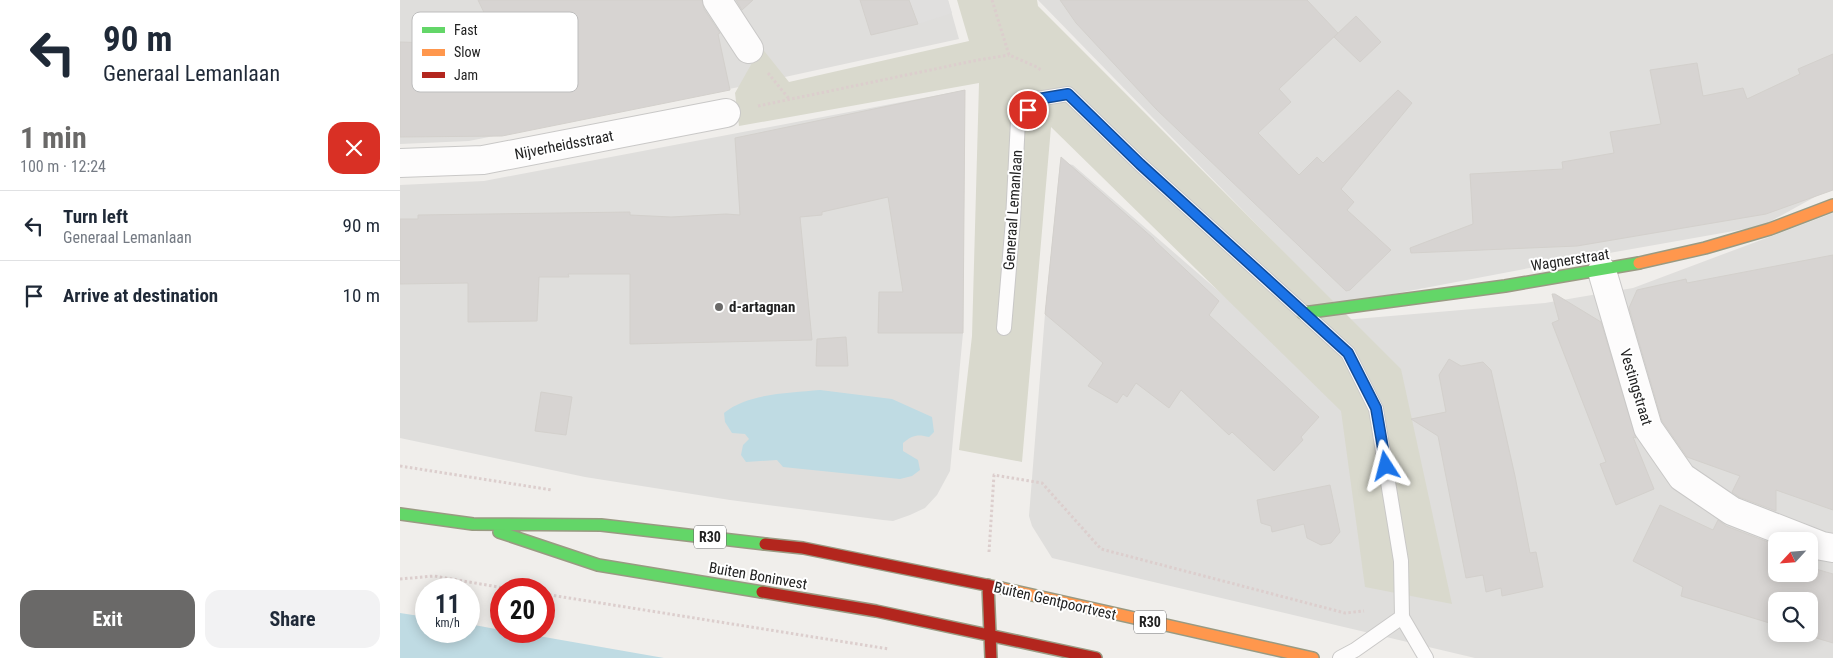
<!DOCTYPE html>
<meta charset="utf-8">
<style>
:root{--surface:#fff;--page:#f2f2f3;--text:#1f2937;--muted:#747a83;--line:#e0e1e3;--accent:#6a6968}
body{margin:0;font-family:"Roboto Condensed",sans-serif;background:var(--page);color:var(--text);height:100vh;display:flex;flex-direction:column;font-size:19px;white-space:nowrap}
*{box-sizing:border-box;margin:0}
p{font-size:16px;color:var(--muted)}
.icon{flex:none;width:28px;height:28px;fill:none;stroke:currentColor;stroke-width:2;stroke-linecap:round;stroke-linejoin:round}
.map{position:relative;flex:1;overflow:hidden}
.panel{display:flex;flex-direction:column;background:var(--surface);width:400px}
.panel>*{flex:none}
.top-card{background:#fff;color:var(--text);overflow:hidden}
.needle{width:32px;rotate:244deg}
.fabs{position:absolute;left:1368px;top:532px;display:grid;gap:10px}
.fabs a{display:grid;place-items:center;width:50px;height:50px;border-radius:10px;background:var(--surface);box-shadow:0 2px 12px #0003;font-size:25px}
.speed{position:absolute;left:15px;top:578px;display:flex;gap:10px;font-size:25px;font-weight:700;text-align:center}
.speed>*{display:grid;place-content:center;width:65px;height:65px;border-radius:50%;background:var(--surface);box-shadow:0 2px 12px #0003;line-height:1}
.speed small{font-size:12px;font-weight:400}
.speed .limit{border:8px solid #d22;background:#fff;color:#111}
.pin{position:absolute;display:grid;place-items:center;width:42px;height:42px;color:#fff;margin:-21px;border:2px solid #fff;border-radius:50%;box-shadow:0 1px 5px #0007}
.me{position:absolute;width:55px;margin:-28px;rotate:351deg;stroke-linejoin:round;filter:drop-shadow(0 0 4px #0008)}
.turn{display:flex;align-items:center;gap:18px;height:105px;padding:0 20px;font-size:22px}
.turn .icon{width:65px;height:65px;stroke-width:2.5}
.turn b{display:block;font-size:35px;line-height:42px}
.round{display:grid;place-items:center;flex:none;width:52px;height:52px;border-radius:15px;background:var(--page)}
.head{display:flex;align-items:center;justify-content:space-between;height:85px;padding:0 20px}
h1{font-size:30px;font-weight:700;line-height:38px;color:var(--accent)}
.button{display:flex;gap:10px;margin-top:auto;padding:10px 20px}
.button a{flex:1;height:58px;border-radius:15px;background:var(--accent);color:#fff;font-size:20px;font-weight:700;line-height:58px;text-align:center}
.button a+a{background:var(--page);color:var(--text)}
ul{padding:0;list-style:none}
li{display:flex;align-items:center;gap:15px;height:70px;padding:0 20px;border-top:1px solid var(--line)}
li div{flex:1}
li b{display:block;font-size:19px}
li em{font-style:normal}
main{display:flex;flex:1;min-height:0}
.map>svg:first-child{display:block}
</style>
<main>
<section class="panel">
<div class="top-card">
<div class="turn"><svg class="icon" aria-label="left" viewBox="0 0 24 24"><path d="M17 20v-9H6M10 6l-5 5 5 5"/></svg><div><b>90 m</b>Generaal Lemanlaan</div></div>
</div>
<div class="head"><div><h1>1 min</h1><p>100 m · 12:24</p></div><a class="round" style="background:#d93025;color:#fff"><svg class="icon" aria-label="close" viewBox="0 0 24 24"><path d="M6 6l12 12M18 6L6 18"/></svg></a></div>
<ul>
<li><svg class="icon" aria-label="left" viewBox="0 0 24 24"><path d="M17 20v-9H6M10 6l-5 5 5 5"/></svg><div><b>Turn left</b><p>Generaal Lemanlaan</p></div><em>90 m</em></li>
<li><svg class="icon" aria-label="arrive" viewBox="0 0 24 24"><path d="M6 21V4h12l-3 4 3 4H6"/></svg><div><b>Arrive at destination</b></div><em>10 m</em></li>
</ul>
<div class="button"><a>Exit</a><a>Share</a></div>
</section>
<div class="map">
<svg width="1433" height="658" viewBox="0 0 1433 658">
<rect width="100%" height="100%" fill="#f0eeeb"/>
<!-- residential -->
<path fill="#dfdedc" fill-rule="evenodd" d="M 0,0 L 548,0 L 559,39 L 344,86 L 69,141 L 0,144 Z
M 638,0 L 1433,0 L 1433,187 L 1362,226 L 1198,255 L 935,305 Z
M 565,90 L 563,333 L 550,471 L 537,495 L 525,508 L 510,515 L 493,521 L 483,520 L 330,500 L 185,477 L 0,438 L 0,185 L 84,181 Z
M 660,162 L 673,165 L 860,327 L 1145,303 L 1233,288 L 1433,213 L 1433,658 L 1075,658 L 652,558 L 632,526 L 629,516 L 645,314 ZM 1376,541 L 1409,541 L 1409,574 L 1376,574 ZM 1376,601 L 1409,601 L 1409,634 L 1376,634 Z"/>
<!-- construction -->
<path fill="#d9d9cd" d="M 557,0 L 637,0 L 638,6 L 1001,369 L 1052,604 L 965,587 L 941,411 L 651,127 L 622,462 L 559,450 L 572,336 L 579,83 L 339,126 L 335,93 L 361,47 L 389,82 L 569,41 Z"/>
<!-- parking -->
<path fill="#e0dfde" d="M 509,0 L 548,0 L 552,13 L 518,24 Z"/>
<!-- water -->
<path fill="#bfdbe3" d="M 420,390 L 492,399 L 532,417 L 534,432 L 529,437 C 518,434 512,435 503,443 L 503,451 L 518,460 L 520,470 L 512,476 L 500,479 L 383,467 L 377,460 L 346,462 L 341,455 L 343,445 L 349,439 L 345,434 L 332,433 L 325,422 L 324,413 C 348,393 390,393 420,390 Z
M 0,613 L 26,617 L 26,631 L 69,631 L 69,624 L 101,630 L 101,631 L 110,631 L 264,658 L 0,658 Z"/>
<!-- building -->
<path fill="#d7d4d2" stroke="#d3d0cc" d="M 78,0 L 302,0 L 304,9 L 320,33 L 318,34 L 330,90 L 102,136 L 0,137 L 0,42 L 31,43 L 33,55 L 103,52 Z
M 336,0 L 353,0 L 342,10 Z
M 460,0 L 509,0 L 518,24 L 471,35 Z
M 660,0 L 907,0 L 938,33 L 879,89 L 891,102 L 858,133 L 899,175 L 917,157 L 923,163 L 998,90 L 1012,103 L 941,189 L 954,202 L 947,210 L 991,250 L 950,290 L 946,291 L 756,109 L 676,23 Z
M 956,16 L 981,42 L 960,62 L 934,37 Z
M 1433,54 L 1433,190 L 1366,214 L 1177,246 L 1011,253 L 1010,248 L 1073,224 L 1070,174 L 1163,169 L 1162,162 L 1214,153 L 1210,132 L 1261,124 L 1250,70 L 1297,63 L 1303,96 L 1343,88 L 1347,99 L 1400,74 L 1398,69 Z
M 565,90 L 563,333 L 478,333 L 479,292 L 503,292 L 488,197 L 422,212 L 422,215 L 400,217 L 412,340 L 230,344 L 230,274 L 168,274 L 169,277 L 139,277 L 137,321 L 68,322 L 68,283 L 0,284 L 0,219 L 18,219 L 18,215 L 230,212 L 230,215 L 271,217 L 326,214 L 340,215 L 335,138 Z
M 661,157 L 754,239 L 754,240 L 819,301 L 809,315 L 919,417 L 901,437 L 903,440 L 874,471 L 832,432 L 829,435 L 781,390 L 769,408 L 736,383 L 727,397 L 723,394 L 717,403 L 688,386 L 703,363 L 645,314 Z
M 1433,255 L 1433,510 L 1376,490 L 1376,511 L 1339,497 L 1332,492 L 1340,476 L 1287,457 L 1262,421 L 1229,308 L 1237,290 L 1286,279 L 1287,283 Z
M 1152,294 L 1155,294 L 1201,322 L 1236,438 L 1233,437 L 1254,489 L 1216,505 L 1200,464 L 1206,462 L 1152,323 L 1159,320 Z
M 446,337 L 448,366 L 416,366 L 417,339 Z
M 1049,359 L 1061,366 L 1083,362 L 1091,370 L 1115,476 L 1130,553 L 1136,552 L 1143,587 L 1102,596 L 1101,588 L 1086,592 L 1083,575 L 1066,578 L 1038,436 L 1011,419 L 1046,412 L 1039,375 Z
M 141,392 L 172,397 L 166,435 L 135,431 Z
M 930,485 L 940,532 L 931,543 L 921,545 L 907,538 L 904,524 L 872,532 L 871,526 L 861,523 L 857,500 Z
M 1260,505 L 1313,530 L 1318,520 L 1326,526 L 1376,545 L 1376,574 L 1409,574 L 1409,567 L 1433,574 L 1433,643 L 1403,634 L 1409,634 L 1409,601 L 1376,601 L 1376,625 L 1281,596 L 1283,587 L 1233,561 Z"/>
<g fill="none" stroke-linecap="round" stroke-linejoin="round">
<defs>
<path id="lane" d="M 604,328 L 613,220 L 618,120 L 637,99 L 668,94 L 740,164 L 948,353 L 976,409 L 1001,561 L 1002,617 L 1026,658
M 940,658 L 955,650 L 1002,617"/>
<path id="street" d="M 317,0 L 349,49
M 0,163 L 83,160 L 326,113
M 1202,271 L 1248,428 L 1282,477 L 1332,511 L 1422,546 L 1433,548"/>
<path id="fast" d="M 903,313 L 1105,286 L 1239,263
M 0,514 L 73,524 L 201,525 L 365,544
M 99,532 L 198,565 L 362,592"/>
<path id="slow" d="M 1239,263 L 1305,248 L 1370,229 L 1433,205
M 601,588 L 913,658"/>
<path id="jam" d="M 365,544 L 403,548 L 601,588
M 588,585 L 591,658
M 362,592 L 476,611 L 696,658"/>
</defs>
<!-- lane casing -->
<use href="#lane" stroke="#c9c8c7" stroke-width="16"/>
<!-- street casing -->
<use href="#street" stroke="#c9c8c7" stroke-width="30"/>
<!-- fast casing -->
<use href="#fast" stroke="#999a82" stroke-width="14"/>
<!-- slow casing -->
<use href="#slow" stroke="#999a82" stroke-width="14"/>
<!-- jam casing -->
<use href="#jam" stroke="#999a82" stroke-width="14"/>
<!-- path -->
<path stroke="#dccecd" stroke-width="3" stroke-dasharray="2.5 2.5" stroke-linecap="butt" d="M 592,0 L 609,55 L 637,67 L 642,71
M 368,73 L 390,100
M 358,106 L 578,60 L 609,55
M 0,466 L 152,490
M 589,552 L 594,475 L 642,483 L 701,549 L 945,613 L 964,611
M 0,579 L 34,576 L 110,589
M 144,594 L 489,649"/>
<!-- lane -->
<use href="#lane" stroke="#fdfcfc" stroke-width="14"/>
<!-- street -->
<use href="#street" stroke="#fdfcfc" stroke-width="28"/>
<!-- fast -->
<use href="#fast" stroke="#63d668" stroke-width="11"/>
<!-- slow -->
<use href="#slow" stroke="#ff974d" stroke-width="11"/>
<!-- jam -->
<use href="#jam" stroke="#b3261e" stroke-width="11"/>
</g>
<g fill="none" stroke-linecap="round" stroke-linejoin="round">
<defs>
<path id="route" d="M 628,110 L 638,99 L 668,94 L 740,164 L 948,353 L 976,408 L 986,466"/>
</defs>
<!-- route casing -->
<use href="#route" stroke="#114b97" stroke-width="12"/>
<!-- route -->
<use href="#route" stroke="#1a73e8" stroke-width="9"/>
</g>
<!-- markers -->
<circle fill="#6a6968" stroke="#fff" stroke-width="2" cx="319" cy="307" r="5"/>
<g text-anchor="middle" stroke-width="4" stroke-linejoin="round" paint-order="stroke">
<!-- shield labels -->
<g fill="#fff" stroke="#646464" stroke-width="1">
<rect x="294" y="525.5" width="32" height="23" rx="4"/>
<rect x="734" y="610.5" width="32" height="23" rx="4"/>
</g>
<g font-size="14" font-weight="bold" fill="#222">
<text x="310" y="542">R30</text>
<text x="750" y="627">R30</text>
</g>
<!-- street labels -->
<g font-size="15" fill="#222" stroke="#fff">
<text transform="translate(164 145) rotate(-11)" y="5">Nijverheidsstraat</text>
<text transform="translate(613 210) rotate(-86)" y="5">Generaal Lemanlaan</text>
<text transform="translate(1170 260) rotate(-9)" y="5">Wagnerstraat</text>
<text transform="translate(1236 387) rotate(73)" y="5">Vestingstraat</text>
<text transform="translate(358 576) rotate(10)" y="5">Buiten Boninvest</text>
<text transform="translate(655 601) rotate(13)" y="5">Buiten Gentpoortvest</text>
</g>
<!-- poi labels -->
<g font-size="15" font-weight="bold" fill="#222" stroke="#fff" text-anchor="start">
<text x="329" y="312">d-artagnan</text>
</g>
</g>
<!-- legend -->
<rect x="12" y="12" width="166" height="80" rx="8" fill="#fff" stroke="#bdbdbd" stroke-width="1"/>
<rect x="22" y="27" width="23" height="6" fill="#63d668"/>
<rect x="22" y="49" width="23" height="7" fill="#ff974d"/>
<rect x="22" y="72" width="23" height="6" fill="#b3261e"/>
<g font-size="14" fill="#222">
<text x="54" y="35">Fast</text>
<text x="54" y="57">Slow</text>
<text x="54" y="80">Jam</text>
</g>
</svg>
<div class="fabs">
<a><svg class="needle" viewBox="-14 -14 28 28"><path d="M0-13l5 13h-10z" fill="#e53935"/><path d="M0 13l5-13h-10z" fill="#747a83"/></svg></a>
<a><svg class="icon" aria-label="search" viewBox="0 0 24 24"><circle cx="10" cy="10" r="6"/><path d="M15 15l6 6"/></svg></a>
</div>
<div class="speed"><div>11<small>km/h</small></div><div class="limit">20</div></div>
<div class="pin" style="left:628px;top:110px;background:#d93025"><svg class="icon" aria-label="arrive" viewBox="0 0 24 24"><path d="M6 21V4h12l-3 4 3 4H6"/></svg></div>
<svg class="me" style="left:986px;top:466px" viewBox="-20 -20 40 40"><path d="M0-17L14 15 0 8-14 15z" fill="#1a73e8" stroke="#fff" stroke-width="4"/></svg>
</div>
</main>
